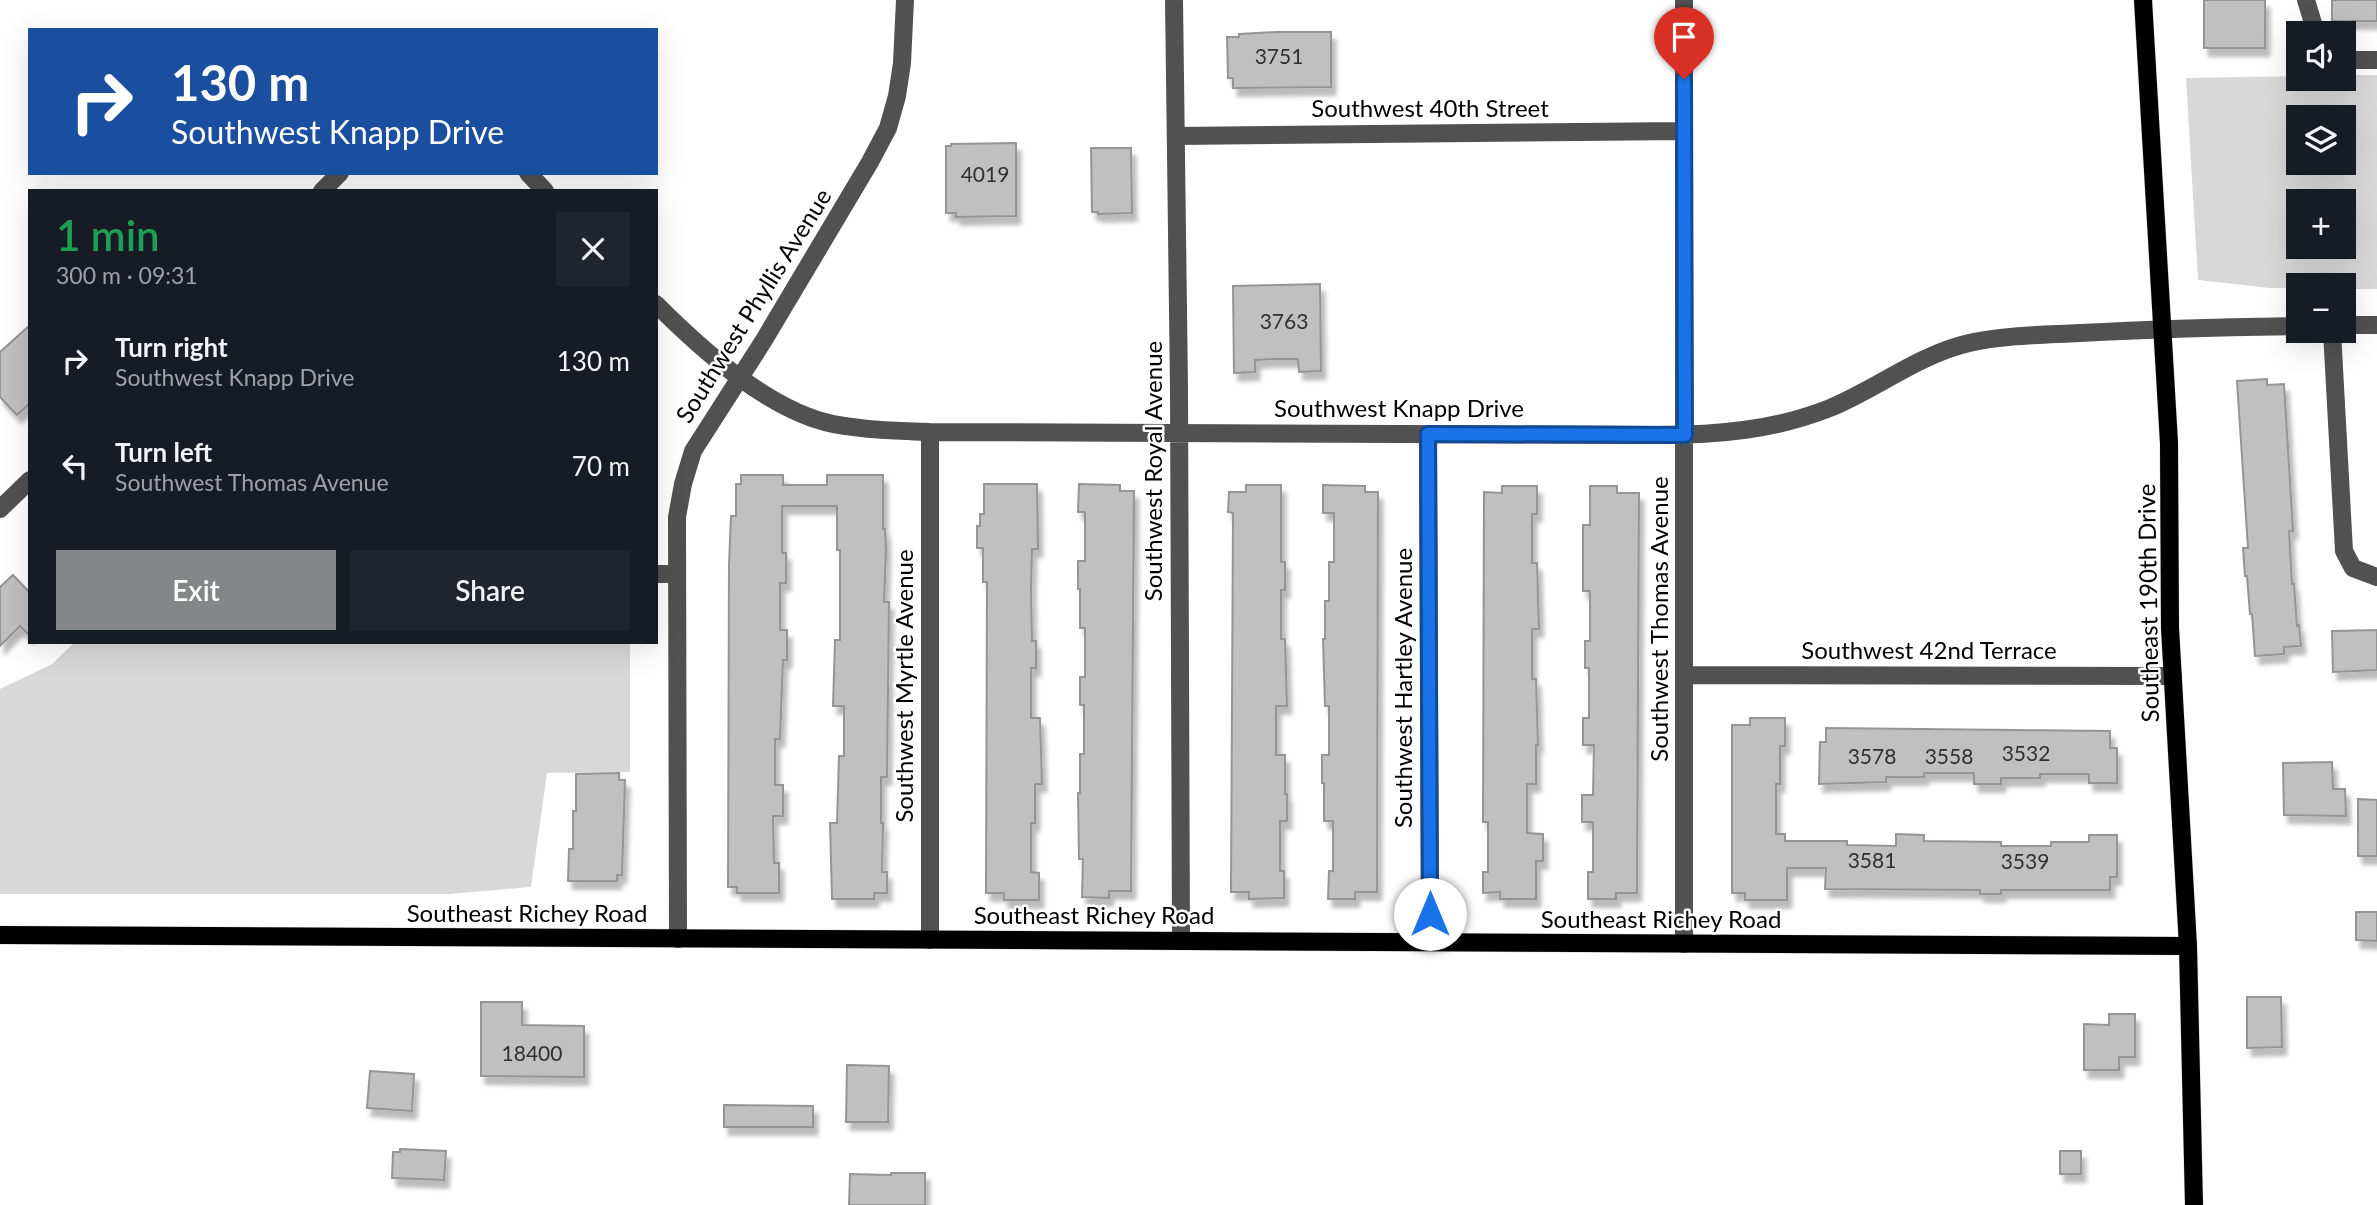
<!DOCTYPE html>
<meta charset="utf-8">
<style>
:root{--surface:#171b24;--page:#20242c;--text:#f1f3f6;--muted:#9ea1a6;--accent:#858687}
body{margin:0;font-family:Lato,sans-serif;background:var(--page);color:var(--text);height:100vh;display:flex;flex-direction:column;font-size:26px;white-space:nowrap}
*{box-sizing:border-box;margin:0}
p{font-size:23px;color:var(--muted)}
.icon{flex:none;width:38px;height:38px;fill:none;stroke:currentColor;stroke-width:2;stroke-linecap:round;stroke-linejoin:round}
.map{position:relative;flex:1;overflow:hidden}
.side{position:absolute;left:28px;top:189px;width:630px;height:455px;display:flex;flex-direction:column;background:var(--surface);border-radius:0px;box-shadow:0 7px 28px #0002}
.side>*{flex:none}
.hud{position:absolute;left:28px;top:28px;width:630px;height:147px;border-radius:0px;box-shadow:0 7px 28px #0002;background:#1a4fa0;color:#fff;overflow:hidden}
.buttons{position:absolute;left:2286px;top:21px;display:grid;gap:14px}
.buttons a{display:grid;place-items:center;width:70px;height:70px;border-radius:0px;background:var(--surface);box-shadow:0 7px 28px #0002;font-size:35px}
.pin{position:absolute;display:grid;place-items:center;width:60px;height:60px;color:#fff;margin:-72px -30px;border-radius:50% 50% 50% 0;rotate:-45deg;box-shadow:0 0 7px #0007}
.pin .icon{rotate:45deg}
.me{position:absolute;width:77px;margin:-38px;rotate:0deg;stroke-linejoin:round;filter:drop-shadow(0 0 5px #0008)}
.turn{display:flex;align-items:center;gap:24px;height:147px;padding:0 28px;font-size:32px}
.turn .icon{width:91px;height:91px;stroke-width:2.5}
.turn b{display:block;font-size:49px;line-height:60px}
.round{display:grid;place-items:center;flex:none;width:74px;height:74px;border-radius:0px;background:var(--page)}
.head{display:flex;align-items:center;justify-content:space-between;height:119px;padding:0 28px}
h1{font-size:42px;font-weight:600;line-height:52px;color:#1e9e55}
.cta{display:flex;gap:14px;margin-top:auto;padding:14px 28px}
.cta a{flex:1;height:80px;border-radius:0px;background:var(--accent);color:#fff;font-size:28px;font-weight:600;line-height:80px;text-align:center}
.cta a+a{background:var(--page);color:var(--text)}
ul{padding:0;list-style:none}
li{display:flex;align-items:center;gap:21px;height:105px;padding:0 28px}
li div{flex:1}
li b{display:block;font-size:26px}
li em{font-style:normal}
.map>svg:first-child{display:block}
</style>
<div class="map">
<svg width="2377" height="1205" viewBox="0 0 2377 1205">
<defs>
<filter id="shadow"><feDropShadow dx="4.5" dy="8" stdDeviation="2" flood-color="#0004"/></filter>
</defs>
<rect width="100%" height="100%" fill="#fff"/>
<!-- green -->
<path fill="#d8d8d8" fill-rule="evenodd" d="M 2343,75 L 2377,75 L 2377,289 L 2343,289 L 2343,285 L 2298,285 L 2298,288 L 2270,288 L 2198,280 L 2186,78 L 2298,76 L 2298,79 L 2343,79 ZM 2298,117 L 2343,117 L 2343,163 L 2298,163 ZM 2298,201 L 2343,201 L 2343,247 L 2298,247 Z
M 75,642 L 630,642 L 630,772 L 547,773 L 531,887 L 450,894 L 0,894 L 0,689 L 52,664 Z"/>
<!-- building -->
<path fill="#c0c0c0" stroke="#959595" stroke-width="2" filter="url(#shadow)" d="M 2204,0 L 2265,0 L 2265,48 L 2204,48 Z
M 2332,0 L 2377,0 L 2377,21 L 2332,21 Z
M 1277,32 L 1331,32 L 1331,87 L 1233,88 L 1233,78 L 1228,78 L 1227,37 L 1239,37 L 1239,34 Z
M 1016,143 L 1016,216 L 956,217 L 956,213 L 946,213 L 946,146 L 951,146 L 951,144 Z
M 1091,148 L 1131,148 L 1132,213 L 1098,214 L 1098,212 L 1092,212 Z
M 1320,284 L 1321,371 L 1299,372 L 1298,359 L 1274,359 L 1255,360 L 1255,372 L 1234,373 L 1233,286 Z
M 30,325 L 30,403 L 17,415 L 0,397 L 0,352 Z
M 2267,379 L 2267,385 L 2284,384 L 2293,531 L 2289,531 L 2292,584 L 2294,584 L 2297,626 L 2299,625 L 2301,646 L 2284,647 L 2284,654 L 2255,656 L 2252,614 L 2250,614 L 2247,576 L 2245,576 L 2243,548 L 2248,548 L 2237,381 Z
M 741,475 L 783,475 L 783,485 L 827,485 L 827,475 L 883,475 L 883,529 L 885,529 L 886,550 L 884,602 L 889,602 L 887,777 L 881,777 L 881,823 L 883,823 L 882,872 L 887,872 L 887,893 L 874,893 L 874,899 L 832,899 L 830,823 L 837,823 L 839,756 L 844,756 L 844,706 L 833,706 L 835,640 L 840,640 L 840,550 L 837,550 L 837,506 L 782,506 L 782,553 L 786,553 L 786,583 L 780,583 L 780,630 L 787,630 L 787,660 L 783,660 L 780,739 L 775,739 L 775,785 L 783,785 L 783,816 L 773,816 L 774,863 L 779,863 L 779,893 L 737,893 L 737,887 L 728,887 L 729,565 L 731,516 L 736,516 L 736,484 L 741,484 Z
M 984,484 L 1037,484 L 1038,549 L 1032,549 L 1031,589 L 1032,641 L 1036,641 L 1036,668 L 1031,668 L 1031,718 L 1040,718 L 1042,784 L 1035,784 L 1035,823 L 1031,823 L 1031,872 L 1039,873 L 1039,900 L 1004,900 L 1004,893 L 986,893 L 987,582 L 983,582 L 983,548 L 977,548 L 977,526 L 980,526 L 980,514 L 984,514 Z
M 1079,484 L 1120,485 L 1120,491 L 1134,491 L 1131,891 L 1109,891 L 1109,898 L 1082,897 L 1083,859 L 1079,859 L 1078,793 L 1080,793 L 1080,754 L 1084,754 L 1084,705 L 1080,705 L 1080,677 L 1085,677 L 1085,628 L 1080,628 L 1080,589 L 1078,589 L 1078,561 L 1085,561 L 1085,512 L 1078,512 Z
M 1246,485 L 1281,485 L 1281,562 L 1285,562 L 1285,590 L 1281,590 L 1281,639 L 1285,639 L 1287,706 L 1276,706 L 1276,755 L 1285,755 L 1285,794 L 1287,794 L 1287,821 L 1280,821 L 1280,871 L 1284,871 L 1284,898 L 1249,899 L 1249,892 L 1231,892 L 1233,513 L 1228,512 L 1229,492 L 1246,492 Z
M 1323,485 L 1365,486 L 1365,492 L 1378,492 L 1377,892 L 1355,892 L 1355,899 L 1328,899 L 1329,871 L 1333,871 L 1333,821 L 1324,821 L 1324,783 L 1322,783 L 1322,755 L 1329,755 L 1329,706 L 1325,706 L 1323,639 L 1325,639 L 1325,601 L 1329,601 L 1329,562 L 1334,562 L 1334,513 L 1323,513 Z
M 1502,486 L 1537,486 L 1537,514 L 1532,514 L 1532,563 L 1537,563 L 1539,629 L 1532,629 L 1532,679 L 1536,679 L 1538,745 L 1536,745 L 1536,784 L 1527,784 L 1527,833 L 1543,834 L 1543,861 L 1536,861 L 1536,899 L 1500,899 L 1500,892 L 1483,893 L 1483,872 L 1488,872 L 1488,822 L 1483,822 L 1484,492 L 1502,493 Z
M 1590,486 L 1617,486 L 1617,493 L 1639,493 L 1637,893 L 1616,893 L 1616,899 L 1588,899 L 1588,872 L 1593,872 L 1593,822 L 1582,822 L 1582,795 L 1593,795 L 1594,745 L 1583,745 L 1583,718 L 1589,718 L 1589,668 L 1585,668 L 1585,641 L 1590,641 L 1590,591 L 1583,591 L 1583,525 L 1590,525 Z
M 13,575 L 30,593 L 30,636 L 20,626 L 0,646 L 0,587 Z
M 2377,630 L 2377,670 L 2333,672 L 2332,631 Z
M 1750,718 L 1785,718 L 1785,746 L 1780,746 L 1780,784 L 1776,784 L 1776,834 L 1785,834 L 1785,841 L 1847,841 L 1847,845 L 1896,846 L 1896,834 L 1924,835 L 1924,841 L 2001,842 L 2001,846 L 2051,846 L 2051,842 L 2089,842 L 2089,835 L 2117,835 L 2117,877 L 2110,877 L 2110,890 L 2001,890 L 2001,894 L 1980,894 L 1980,890 L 1825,889 L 1826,868 L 1787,868 L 1787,900 L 1745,900 L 1745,893 L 1732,893 L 1732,725 L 1750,725 Z
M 1826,728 L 2110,731 L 2110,748 L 2117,748 L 2117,783 L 2089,783 L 2089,774 L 2040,774 L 2040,778 L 2001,778 L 2001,784 L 1974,784 L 1974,773 L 1924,773 L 1924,777 L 1886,777 L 1886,782 L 1819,784 L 1820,742 L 1826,742 Z
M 2332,762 L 2333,789 L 2345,789 L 2346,816 L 2284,815 L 2283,763 Z
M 619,773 L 619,780 L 625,780 L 622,875 L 617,875 L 617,881 L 568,881 L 569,849 L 573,849 L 573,811 L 576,811 L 576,774 Z
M 2358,799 L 2377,800 L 2377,856 L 2358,856 Z
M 2356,912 L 2377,912 L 2377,941 L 2356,940 Z
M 2247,997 L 2281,997 L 2282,1047 L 2247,1048 Z
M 481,1002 L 522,1002 L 522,1025 L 584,1026 L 584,1077 L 481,1076 Z
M 2109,1014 L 2135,1014 L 2135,1057 L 2119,1057 L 2119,1070 L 2084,1070 L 2084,1024 L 2109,1025 Z
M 847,1065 L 889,1066 L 888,1122 L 846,1122 Z
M 370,1071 L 414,1074 L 412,1111 L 367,1108 Z
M 724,1105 L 813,1106 L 813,1127 L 724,1127 Z
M 400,1149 L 446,1151 L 444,1180 L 392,1178 L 393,1152 L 400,1152 Z
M 2060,1151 L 2081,1151 L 2081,1174 L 2060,1174 Z
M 891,1173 L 925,1173 L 925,1205 L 849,1205 L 850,1174 L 891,1175 Z"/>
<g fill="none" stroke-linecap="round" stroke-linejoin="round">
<defs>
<path id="major" d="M 2143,0 L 2169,443 L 2170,628 L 2188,946 L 2194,1205
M 0,935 L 2188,946"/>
</defs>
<!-- major casing -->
<use href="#major" stroke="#dbdbdb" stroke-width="19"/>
<!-- minor -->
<path stroke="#515151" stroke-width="18" d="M 1174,0 L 1179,388 L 1181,941
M 1684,0 L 1684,944
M 2306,0 L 2316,33
M 2343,60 L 2377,60
M 1176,136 L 1684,131
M 528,173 L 545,191
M 322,191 L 340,173
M 656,304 C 701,349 769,411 833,424 C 865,430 898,431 930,432 L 1658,435 C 1717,435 1775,430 1830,408 C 1878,388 1918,355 1969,343 C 2005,335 2043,335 2080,333 C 2153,329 2225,327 2298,326
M 2343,325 L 2377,325
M 2332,331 L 2344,551 L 2353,568 L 2377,577
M 930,432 L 930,940
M 1428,434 L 1430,942
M 0,509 L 30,480
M 656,574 L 677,574
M 1685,675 L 2173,676
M 678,939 L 677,517 L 683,484 L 693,451 L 764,340 L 870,162 L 888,128 L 897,96 L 902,63 L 905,0"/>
<!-- major -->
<use href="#major" stroke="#000" stroke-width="18"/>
</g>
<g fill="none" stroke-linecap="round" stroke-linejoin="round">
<defs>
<path id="route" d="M 1430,914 L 1428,434 L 1685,435 L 1684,79"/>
</defs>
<!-- route casing -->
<use href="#route" stroke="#114b97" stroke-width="18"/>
<!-- route -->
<use href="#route" stroke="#1a73e8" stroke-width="12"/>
</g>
<g text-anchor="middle" stroke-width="5" stroke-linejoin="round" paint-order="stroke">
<!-- number labels -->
<g font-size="21" fill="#303030">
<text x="1279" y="64">3751</text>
<text x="985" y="182">4019</text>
<text x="1284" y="329">3763</text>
<text x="2026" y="761">3532</text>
<text x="1872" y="764">3578</text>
<text x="1949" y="764">3558</text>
<text x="1872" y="868">3581</text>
<text x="2025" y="869">3539</text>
<text x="532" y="1061">18400</text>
</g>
<!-- street labels -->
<g font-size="24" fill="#000" stroke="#fff">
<text x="1430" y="117">Southwest 40th Street</text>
<text transform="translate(754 306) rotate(-58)" y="8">Southwest Phyllis Avenue</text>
<text x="1399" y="417">Southwest Knapp Drive</text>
<text transform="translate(1154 471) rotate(-90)" y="8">Southwest Royal Avenue</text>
<text transform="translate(2149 603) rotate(-91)" y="8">Southeast 190th Drive</text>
<text transform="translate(1660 619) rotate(-90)" y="8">Southwest Thomas Avenue</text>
<text x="1929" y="659">Southwest 42nd Terrace</text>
<text transform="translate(905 686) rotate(-90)" y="8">Southwest Myrtle Avenue</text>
<text transform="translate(1404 688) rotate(-90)" y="8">Southwest Hartley Avenue</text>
<text x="527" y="922">Southeast Richey Road</text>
<text x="1094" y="924">Southeast Richey Road</text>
<text x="1661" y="928">Southeast Richey Road</text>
</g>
</g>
</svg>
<div class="buttons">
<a><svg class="icon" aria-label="sound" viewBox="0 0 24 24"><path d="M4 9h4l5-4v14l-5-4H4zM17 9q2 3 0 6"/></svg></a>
<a><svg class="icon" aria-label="layers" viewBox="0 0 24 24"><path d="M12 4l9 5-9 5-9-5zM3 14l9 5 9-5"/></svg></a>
<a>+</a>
<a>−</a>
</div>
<div class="pin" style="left:1684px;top:79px;background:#d93025"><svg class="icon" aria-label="arrive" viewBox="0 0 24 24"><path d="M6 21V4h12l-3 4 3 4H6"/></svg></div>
<svg class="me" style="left:1430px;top:914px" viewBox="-20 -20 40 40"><circle r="19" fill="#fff"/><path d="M0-13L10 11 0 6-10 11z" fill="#1a73e8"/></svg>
<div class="hud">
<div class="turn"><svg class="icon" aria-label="right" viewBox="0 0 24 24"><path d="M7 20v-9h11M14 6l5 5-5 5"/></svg><div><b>130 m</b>Southwest Knapp Drive</div></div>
</div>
<section class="side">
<div class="head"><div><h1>1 min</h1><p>300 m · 09:31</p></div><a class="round"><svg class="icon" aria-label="close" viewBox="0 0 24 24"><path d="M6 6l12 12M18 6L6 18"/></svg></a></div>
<ul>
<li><svg class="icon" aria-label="right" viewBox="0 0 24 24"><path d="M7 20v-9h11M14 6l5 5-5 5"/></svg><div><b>Turn right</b><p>Southwest Knapp Drive</p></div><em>130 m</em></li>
<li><svg class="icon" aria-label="left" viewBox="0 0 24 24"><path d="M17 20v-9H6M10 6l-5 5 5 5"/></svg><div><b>Turn left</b><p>Southwest Thomas Avenue</p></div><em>70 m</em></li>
</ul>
<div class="cta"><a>Exit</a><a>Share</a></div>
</section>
</div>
